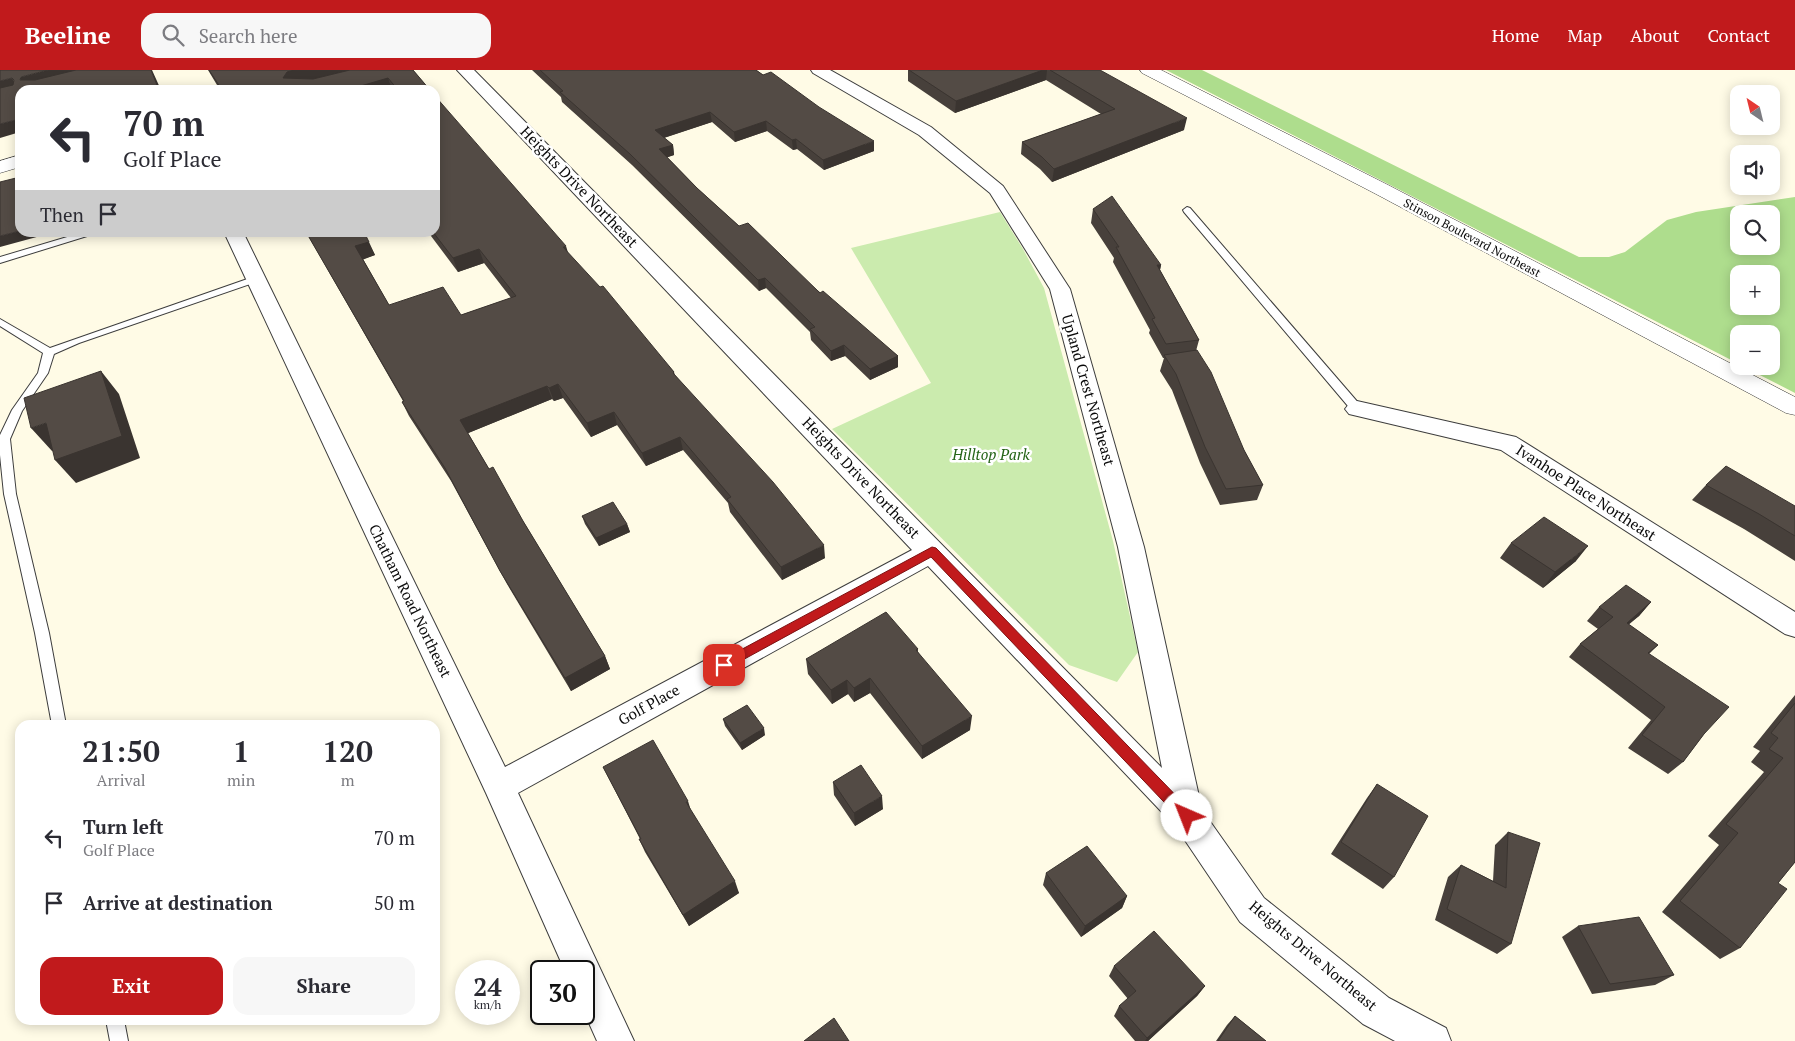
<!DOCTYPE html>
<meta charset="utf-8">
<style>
:root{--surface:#fff;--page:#f7f7f7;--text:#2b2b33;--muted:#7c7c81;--accent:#c11a1c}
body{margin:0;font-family:"PT Serif",serif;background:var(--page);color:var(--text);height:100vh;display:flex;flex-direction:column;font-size:19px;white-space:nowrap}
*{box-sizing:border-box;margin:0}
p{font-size:16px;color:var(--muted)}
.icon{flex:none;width:28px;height:28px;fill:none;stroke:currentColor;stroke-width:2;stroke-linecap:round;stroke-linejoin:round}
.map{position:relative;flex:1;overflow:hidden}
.side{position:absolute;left:15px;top:650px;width:425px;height:305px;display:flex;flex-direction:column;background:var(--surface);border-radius:15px;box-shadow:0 2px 12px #0003}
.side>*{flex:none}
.banner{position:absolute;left:15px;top:15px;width:425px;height:152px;border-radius:15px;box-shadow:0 2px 12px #0003;background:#fff;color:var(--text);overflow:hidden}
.needle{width:32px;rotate:325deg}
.buttons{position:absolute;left:1730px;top:15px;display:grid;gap:10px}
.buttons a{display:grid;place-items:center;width:50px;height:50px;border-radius:10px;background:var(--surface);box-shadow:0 2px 12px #0003;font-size:25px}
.speed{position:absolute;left:455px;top:890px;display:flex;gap:10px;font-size:25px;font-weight:700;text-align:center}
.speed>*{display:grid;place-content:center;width:65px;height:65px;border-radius:50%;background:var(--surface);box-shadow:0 2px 12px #0003;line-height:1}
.speed small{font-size:12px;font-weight:400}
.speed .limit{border:2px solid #111;border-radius:8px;background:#fff;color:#111}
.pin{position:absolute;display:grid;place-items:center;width:42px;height:42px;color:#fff;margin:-21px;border-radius:10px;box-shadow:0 2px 8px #0006}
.me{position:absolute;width:55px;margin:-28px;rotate:316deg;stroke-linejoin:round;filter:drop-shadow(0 0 4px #0008)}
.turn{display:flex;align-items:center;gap:18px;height:105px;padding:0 25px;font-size:22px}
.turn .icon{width:65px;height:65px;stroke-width:2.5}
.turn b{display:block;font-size:35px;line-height:42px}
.then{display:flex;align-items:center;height:48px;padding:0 25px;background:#0003;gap:10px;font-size:19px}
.eta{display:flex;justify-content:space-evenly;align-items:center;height:85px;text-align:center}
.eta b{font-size:30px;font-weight:600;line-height:35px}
.button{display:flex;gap:10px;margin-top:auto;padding:10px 25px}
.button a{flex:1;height:58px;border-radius:15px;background:var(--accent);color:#fff;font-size:20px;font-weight:600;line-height:58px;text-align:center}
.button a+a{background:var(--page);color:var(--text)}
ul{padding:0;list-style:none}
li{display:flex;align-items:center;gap:15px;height:65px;padding:0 25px}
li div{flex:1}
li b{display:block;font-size:19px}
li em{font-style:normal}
header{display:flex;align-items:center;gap:30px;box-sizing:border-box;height:70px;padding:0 25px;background:var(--accent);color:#fff}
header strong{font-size:24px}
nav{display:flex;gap:28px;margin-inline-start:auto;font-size:18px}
.search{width:350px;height:45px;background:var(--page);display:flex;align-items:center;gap:12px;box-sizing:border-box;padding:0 18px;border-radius:15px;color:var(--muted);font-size:19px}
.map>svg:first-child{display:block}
</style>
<header>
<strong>Beeline</strong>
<div class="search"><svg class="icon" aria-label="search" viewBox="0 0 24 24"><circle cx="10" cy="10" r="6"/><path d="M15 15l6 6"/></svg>Search here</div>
<nav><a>Home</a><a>Map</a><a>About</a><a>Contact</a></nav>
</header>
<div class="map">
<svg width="1795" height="971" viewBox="0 0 1795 971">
<rect width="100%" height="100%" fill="#fffbe6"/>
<!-- green -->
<path fill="#cbebae" d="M 1000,142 L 1023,179 L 1044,218 L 1113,471 L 1138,582 L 1117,612 L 1069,595 L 832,359 L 931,313 L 851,178 Z"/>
<!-- forest -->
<path fill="#aedd8d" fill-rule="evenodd" d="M 1166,0 L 1202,0 L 1579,187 L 1609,187 L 1625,182 L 1667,150 L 1696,142 L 1795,127 L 1795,323 L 1742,296 L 1771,296 L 1771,264 L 1739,264 L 1739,294 ZM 1739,144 L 1771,144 L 1771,176 L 1739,176 ZM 1739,204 L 1771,204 L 1771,236 L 1739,236 Z"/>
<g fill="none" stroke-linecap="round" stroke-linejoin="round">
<defs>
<path id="service" d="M 1187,137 L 1190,138 L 1361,336 L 1362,339 L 1361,342 L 1353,342 L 1184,142 L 1183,140 Z
M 84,162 L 100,162 L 0,193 L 0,187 Z
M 256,206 L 259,207 L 259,211 L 79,273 L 54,284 L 48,303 L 22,341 L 10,369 L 16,424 L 49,563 L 66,655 L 52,655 L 35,563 L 4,424 L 0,385 L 0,365 L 12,340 L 38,303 L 43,283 L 0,256 L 0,249 L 50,278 Z
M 106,950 L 124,950 L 128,971 L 110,971 Z"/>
<path id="minor" d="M 457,0 L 474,0 L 1162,698 L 1118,477 L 1050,219 L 990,123 L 919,65 L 813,3 L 811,0 L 830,0 L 931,57 L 1003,116 L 1070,219 L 1144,477 L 1202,740 L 1264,828 L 1389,928 L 1446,958 L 1451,971 L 1395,971 L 1363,954 L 1240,852 L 1176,757 L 928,496 L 518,723 L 634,971 L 597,971 L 584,942 L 584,901 L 565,901 L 486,723 L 224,162 L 243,162 L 505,697 L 912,480 Z
M 1357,331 L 1516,367 L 1795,542 L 1795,567 L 1785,564 L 1501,380 L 1349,344 L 1345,339 L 1349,334 Z"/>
<path id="tertiary" d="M 1140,0 L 1161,0 L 1390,116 L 1795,327 L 1795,345 L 1786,343 L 1376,124 L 1142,3 Z
M 20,85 L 20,97 L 0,103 L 0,91 Z"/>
</defs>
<!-- service casing -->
<use href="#service" stroke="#3d3d3d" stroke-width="2"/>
<!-- minor casing -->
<use href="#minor" stroke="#3d3d3d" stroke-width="2"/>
<!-- tertiary casing -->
<use href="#tertiary" stroke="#3d3d3d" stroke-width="1"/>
<!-- service -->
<use href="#service" fill="#fff" fill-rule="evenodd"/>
<!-- minor -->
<use href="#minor" fill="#fff" fill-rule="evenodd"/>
<!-- tertiary -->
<use href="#tertiary" fill="#fff" fill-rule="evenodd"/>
</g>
<!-- wall -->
<path fill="#47403b" d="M 208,0 L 413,0 L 430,20 L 220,20 Z
M 532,0 L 756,0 L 874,81 L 824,100 L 797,79 L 793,80 L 767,61 L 735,72 L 712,52 L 664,68 L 673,75 L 674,85 L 667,87 L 697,118 L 739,156 L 898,286 L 898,297 L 870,310 L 845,286 L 831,291 L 811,270 L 810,262 L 766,218 L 759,221 L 632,95 L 562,32 L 561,27 Z
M 908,0 L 1100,0 L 1184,60 L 1052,112 L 1040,99 L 1021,84 L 1022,72 L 1101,44 L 1046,10 L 955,43 L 908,11 Z
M 1093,139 L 1161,195 L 1160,200 L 1199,270 L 1196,281 L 1244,380 L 1263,415 L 1257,430 L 1220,435 L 1200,393 L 1172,320 L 1160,301 L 1164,288 L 1163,288 L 1149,263 L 1150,260 L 1113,192 L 1114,188 L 1091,153 Z
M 306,162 L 375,162 L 365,166 L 375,185 L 363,189 L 389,235 L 461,245 L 511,228 L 484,193 L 458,202 L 428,162 L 435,162 L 568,183 L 674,302 L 675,305 L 825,488 L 782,510 L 730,442 L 728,433 L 683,380 L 646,396 L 617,355 L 591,367 L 563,328 L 554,331 L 552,329 L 468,363 L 489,399 L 523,451 L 605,586 L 610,599 L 571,621 L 507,514 L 451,411 L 409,346 L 402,332 L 403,331 Z
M 1706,415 L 1795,436 L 1795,491 L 1744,459 L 1692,430 Z
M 582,446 L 627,454 L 630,462 L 599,476 L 585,454 Z
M 1511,473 L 1576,491 L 1543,518 L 1500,488 Z
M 1651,532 L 1639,546 L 1628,554 L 1658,575 L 1649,584 L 1704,664 L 1683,692 L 1668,704 L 1628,678 L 1651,650 L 1569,587 L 1580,574 L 1598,559 L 1587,551 L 1599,537 Z
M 918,579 L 918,582 L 970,660 L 922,689 L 870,623 L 854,632 L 848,624 L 832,634 L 808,604 L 806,589 Z
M 1795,625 L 1795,792 L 1778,813 L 1740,878 L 1720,889 L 1662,842 L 1719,775 L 1708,766 L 1764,702 L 1751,692 L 1760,681 L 1753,677 Z
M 723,649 L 765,665 L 742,680 L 725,656 Z
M 603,697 L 692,742 L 739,823 L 689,856 L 645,782 L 639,769 L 640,769 Z
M 833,712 L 883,739 L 855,756 L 834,725 Z
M 1377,714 L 1394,807 L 1383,819 L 1331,784 L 1367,728 Z
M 1508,762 L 1511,874 L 1497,884 L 1435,850 L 1448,807 L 1461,795 L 1493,811 L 1495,775 Z
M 1046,803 L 1127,826 L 1122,838 L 1081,867 L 1043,815 Z
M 1578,856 L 1674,905 L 1655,915 L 1592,924 L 1562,867 Z
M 1114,896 L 1205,916 L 1197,926 L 1148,971 L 1135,971 L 1114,946 L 1119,936 L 1128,929 L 1109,906 Z
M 1235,946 L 1266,971 L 1216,971 L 1227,955 Z"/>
<!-- shaded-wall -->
<path fill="#3a3430" d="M 48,0 L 99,0 L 29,18 L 20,10 L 21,7 Z
M 151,0 L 152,0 L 161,20 L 136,20 Z
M 294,0 L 350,0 L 293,14 L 283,8 L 287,2 Z
M 1043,0 L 1047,0 L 1046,10 L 955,43 L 956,31 Z
M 12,8 L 20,19 L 0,24 L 0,11 Z
M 388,8 L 392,20 L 347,20 Z
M 710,42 L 712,52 L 657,70 L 655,60 Z
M 1187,48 L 1184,60 L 1052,112 L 1054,99 Z
M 20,49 L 20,62 L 0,68 L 0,54 Z
M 766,51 L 767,61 L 735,72 L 734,62 Z
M 796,69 L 797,79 L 793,80 L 792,70 Z
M 874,71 L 874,81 L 824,100 L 823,90 Z
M 673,75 L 674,85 L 660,90 L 659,79 Z
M 20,161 L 20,162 L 55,162 L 0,177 L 0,166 Z
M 362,162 L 375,162 L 364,166 Z
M 369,172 L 375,185 L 362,190 L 355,176 Z
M 566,176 L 570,189 L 563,177 Z
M 479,179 L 484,193 L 458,202 L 453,188 Z
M 1157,195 L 1161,195 L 1158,209 Z
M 765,208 L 766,218 L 759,221 L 758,210 Z
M 844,275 L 845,286 L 831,291 L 831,281 Z
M 898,286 L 898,297 L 870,310 L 870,299 Z
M 101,301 L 119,324 L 140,388 L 76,413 L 55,390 Z
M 558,314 L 563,328 L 554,331 L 549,318 Z
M 547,316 L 552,329 L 466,364 L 460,350 Z
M 614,342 L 617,355 L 591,367 L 587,353 Z
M 46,353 L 66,376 L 52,381 L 31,358 Z
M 680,367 L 683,380 L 646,396 L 642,383 Z
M 627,454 L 630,462 L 599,476 L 596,468 Z
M 824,475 L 825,488 L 782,510 L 781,497 Z
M 1588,476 L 1576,491 L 1543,518 L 1555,502 Z
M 1651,532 L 1639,546 L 1614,567 L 1627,553 Z
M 605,586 L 610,599 L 571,621 L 565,608 Z
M 870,608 L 870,623 L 854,632 L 854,618 Z
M 847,610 L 848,624 L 832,634 L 831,620 Z
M 972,646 L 970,660 L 922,689 L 922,676 Z
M 764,658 L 765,665 L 742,680 L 740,673 Z
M 882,726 L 883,739 L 855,756 L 854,743 Z
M 688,731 L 692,744 L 686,732 Z
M 735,811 L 739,823 L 689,856 L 683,845 Z
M 1127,826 L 1122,838 L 1081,867 L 1085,856 Z
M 1205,916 L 1197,926 L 1148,971 L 1145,971 L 1147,968 Z"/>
<!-- building -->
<path fill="#534b45" stroke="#3a3430" d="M 0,0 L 48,0 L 21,7 L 20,10 L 35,10 L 76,0 L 151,0 L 157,15 L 136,20 L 20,20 L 20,49 L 0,54 L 0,18 L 13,15 L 14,10 L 12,8 L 0,11 Z
M 209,0 L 294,0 L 287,2 L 283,8 L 313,9 L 350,0 L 413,0 L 430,20 L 398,20 L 388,8 L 347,20 L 222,20 Z
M 540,0 L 756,0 L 763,5 L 771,2 L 819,37 L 874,71 L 823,90 L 796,69 L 792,70 L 766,51 L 734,62 L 710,42 L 655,60 L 673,75 L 659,79 L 697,118 L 739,156 L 748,153 L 820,223 L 823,221 L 898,286 L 870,299 L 844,275 L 831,281 L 810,259 L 815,257 L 765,208 L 758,210 L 630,84 L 560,22 L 563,21 Z
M 909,0 L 1043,0 L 956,31 Z
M 1050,0 L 1100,0 L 1187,48 L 1054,99 L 1042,87 L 1022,72 L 1115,39 Z
M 435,26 L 566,176 L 563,177 L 600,217 L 603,216 L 674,302 L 673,303 L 773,412 L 824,475 L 781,497 L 727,429 L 731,427 L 680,367 L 642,383 L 614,342 L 587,353 L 558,314 L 549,318 L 547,316 L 460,350 L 489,399 L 493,397 L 523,451 L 605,586 L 565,608 L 500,501 L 445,398 L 402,332 L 404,331 L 306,162 L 364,162 L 369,172 L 355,176 L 389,235 L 443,217 L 461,245 L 516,226 L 479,179 L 453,188 L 433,162 L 435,162 Z
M 20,107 L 20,161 L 0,166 L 0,112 Z
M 1112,126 L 1161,195 L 1157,195 L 1199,270 L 1166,274 L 1152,249 L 1155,248 L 1116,177 L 1119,177 L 1093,139 Z
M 1197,280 L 1211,302 L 1244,380 L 1263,415 L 1226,419 L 1205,377 L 1176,304 L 1164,285 Z
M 101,301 L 122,366 L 55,390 L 46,353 L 31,358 L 24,328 Z
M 1726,396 L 1795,436 L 1795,466 L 1759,444 L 1706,415 Z
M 613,432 L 627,454 L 596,468 L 582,446 Z
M 1544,447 L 1588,476 L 1555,502 L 1511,473 Z
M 1626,515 L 1651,532 L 1627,553 L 1658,575 L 1648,583 L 1729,637 L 1704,664 L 1683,692 L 1642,665 L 1665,637 L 1580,574 L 1613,547 L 1599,537 Z
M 886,542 L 918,579 L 916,580 L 972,646 L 922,676 L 870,608 L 854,618 L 847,610 L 831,620 L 806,589 Z
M 1795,633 L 1795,792 L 1778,813 L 1787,819 L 1740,878 L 1680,831 L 1738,763 L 1726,754 L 1783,688 L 1769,679 L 1778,668 L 1771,663 Z
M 747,635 L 764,658 L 740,673 L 723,649 Z
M 653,670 L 688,731 L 686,732 L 735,811 L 683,845 L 639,769 L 641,769 L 603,697 Z
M 861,695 L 882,726 L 854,743 L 833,712 Z
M 1377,714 L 1428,746 L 1394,807 L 1341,772 Z
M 1508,762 L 1540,773 L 1511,874 L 1447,839 L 1461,795 L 1506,818 Z
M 1087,776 L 1127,826 L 1085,856 L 1046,803 Z
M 1639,847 L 1674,905 L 1610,914 L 1578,856 Z
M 1154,861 L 1205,916 L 1147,968 L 1119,936 L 1136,921 L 1114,896 Z
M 1235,946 L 1266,971 L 1218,971 Z
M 834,948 L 849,971 L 804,971 Z"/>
<!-- route -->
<path fill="#c11a1c" stroke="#7d1112" d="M 932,477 L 936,478 L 1192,742 L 1194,746 L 1192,751 L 1187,753 L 1182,751 L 931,487 L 728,598 L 724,600 L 720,598 L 718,595 L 720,591 Z"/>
<g text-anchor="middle" stroke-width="5" stroke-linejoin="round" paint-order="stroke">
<!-- far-street labels -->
<g font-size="12" fill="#0a0a0a" stroke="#fff">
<text transform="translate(1472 168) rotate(28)" y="4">Stinson Boulevard Northeast</text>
</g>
<!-- street labels -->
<g font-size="15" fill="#0a0a0a" stroke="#fff">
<text transform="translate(579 117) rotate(46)" y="5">Heights Drive Northeast</text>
<text transform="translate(1088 320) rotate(74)" y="5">Upland Crest Northeast</text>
<text transform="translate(861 408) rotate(46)" y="5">Heights Drive Northeast</text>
<text transform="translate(1586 423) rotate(33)" y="5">Ivanhoe Place Northeast</text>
<text transform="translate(410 531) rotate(64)" y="5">Chatham Road Northeast</text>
<text transform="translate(649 635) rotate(-29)" y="5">Golf Place</text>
<text transform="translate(1313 886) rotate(40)" y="5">Heights Drive Northeast</text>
</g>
<!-- park labels -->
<g font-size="15" font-style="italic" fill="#246417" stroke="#fff">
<text x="991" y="390">Hilltop Park</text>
</g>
</g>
</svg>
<div class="buttons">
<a><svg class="needle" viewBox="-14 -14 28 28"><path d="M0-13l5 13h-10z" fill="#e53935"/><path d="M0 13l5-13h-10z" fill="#7c7c81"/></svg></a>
<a><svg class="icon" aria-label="sound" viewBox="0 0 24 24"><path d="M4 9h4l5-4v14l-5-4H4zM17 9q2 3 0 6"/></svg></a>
<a><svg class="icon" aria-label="search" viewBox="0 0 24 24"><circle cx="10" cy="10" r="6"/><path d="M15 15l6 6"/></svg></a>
<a>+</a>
<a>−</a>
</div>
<div class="speed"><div>24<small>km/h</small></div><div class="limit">30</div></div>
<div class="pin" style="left:724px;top:595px;background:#d93025"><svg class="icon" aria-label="arrive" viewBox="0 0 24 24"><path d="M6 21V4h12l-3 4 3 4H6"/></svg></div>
<svg class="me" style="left:1187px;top:746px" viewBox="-20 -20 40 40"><circle r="19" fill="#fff"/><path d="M0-13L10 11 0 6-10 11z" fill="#c11a1c"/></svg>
<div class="banner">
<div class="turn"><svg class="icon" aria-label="left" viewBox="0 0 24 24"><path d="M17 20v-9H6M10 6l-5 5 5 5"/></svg><div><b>70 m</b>Golf Place</div></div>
<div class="then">Then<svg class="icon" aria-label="arrive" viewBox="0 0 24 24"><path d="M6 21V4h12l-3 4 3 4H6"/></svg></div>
</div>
<section class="side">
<div class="eta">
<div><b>21:50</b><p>Arrival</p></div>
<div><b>1</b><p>min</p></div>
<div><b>120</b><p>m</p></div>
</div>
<ul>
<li><svg class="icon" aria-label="left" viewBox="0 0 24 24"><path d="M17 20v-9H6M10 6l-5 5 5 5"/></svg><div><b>Turn left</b><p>Golf Place</p></div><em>70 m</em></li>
<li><svg class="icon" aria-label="arrive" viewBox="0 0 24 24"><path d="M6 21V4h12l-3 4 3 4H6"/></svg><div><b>Arrive at destination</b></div><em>50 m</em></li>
</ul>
<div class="button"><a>Exit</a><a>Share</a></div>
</section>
</div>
